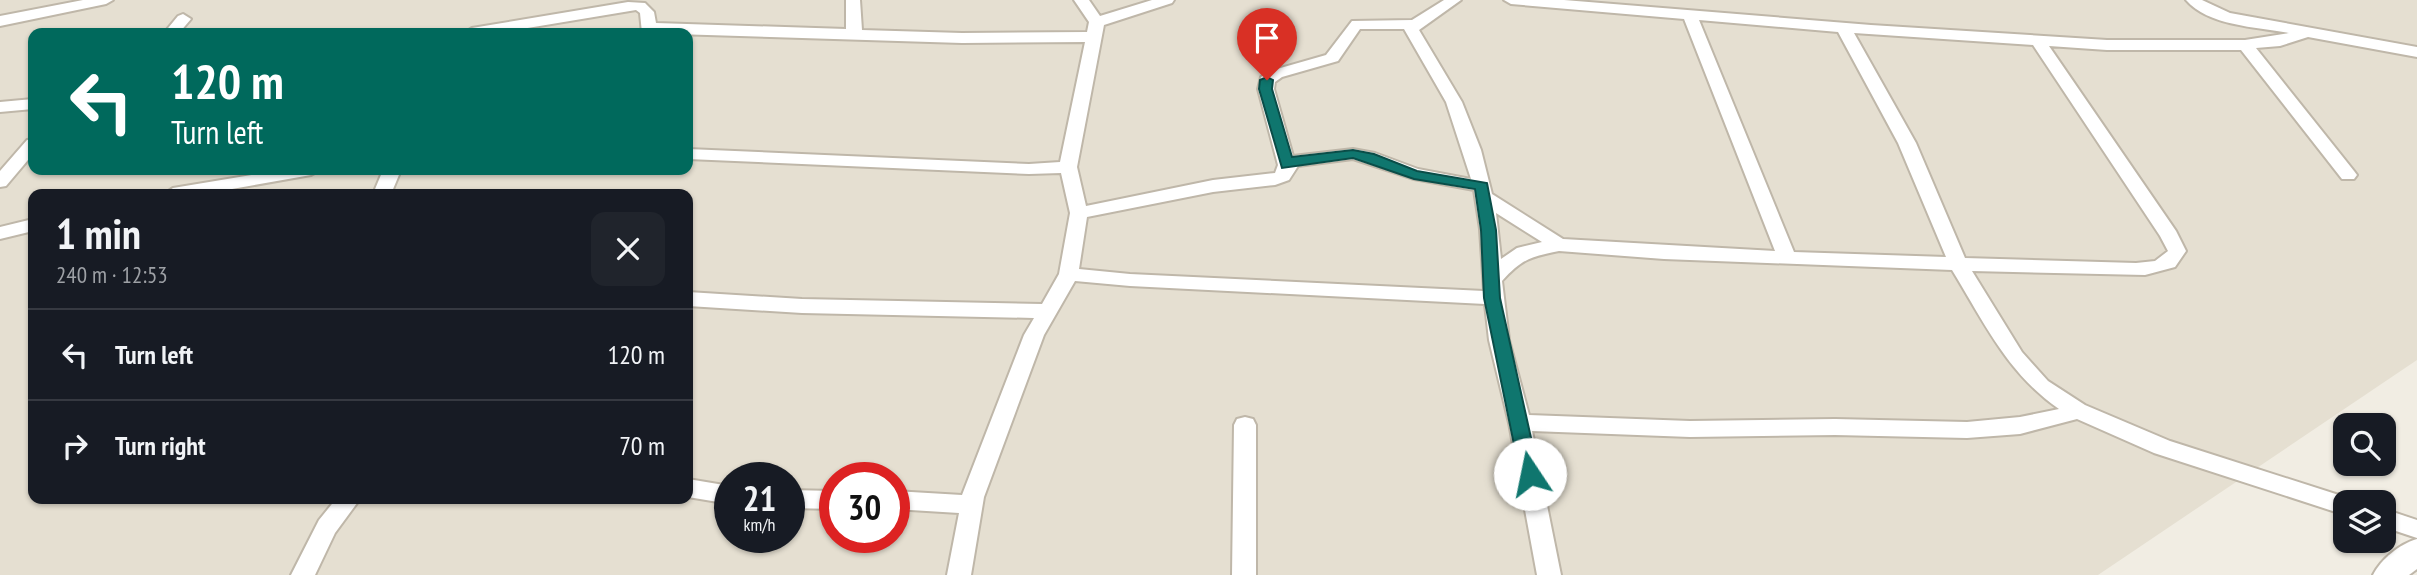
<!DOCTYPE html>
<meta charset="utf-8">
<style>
:root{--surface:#171b24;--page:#20242c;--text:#f1f3f6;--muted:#9ea1a6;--line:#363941}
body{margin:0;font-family:"PT Sans Narrow",sans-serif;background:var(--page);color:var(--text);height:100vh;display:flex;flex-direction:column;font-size:26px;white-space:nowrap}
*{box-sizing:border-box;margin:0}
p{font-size:23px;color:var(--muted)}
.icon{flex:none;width:38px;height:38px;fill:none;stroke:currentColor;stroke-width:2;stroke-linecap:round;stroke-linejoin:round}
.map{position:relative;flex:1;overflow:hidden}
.details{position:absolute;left:28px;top:189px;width:665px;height:315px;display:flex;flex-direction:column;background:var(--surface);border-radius:14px;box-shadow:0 2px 5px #0004}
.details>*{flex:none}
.top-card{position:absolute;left:28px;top:28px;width:665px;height:147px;border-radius:14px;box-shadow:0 2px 5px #0004;background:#00695c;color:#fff;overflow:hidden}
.controls{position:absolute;left:2333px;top:413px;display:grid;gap:14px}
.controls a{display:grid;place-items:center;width:63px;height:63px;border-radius:14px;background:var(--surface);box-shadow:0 2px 5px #0004;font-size:35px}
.speed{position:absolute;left:714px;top:462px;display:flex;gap:14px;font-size:35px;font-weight:700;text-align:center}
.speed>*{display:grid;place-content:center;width:91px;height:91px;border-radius:50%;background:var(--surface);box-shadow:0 2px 5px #0004;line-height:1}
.speed small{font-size:18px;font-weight:400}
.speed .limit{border:10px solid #d22;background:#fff;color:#111}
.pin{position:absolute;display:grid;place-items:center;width:60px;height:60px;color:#fff;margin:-72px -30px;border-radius:50% 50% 50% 0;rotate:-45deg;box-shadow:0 0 7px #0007}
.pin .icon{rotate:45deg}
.me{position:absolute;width:77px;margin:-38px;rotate:349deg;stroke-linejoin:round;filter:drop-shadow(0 0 5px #0008)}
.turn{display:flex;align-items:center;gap:24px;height:147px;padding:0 28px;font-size:32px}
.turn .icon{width:91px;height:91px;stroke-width:2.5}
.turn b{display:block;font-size:49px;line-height:60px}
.round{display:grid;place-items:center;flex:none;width:74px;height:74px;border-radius:14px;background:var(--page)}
.headline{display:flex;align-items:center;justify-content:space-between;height:119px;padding:0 28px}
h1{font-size:42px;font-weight:700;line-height:52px}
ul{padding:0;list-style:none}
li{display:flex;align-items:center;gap:21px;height:91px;padding:0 28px;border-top:2px solid var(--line)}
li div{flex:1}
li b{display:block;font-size:26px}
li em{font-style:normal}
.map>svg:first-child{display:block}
</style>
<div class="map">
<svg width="2417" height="575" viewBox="0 0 2417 575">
<rect width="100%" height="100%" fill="#f1ede3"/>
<!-- residential -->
<path fill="#e5dfd1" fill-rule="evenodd" d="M 0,0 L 2417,0 L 2417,360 L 2098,575 L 0,575 ZM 33,33 L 688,33 L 688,170 L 33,170 ZM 33,194 L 688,194 L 688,499 L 33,499 ZM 730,478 L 789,478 L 789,537 L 730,537 ZM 835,478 L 894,478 L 894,537 L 835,537 Z"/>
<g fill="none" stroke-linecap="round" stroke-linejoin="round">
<defs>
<path id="minor" d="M 83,0 L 113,0 L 106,4 L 0,26 L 0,16 Z
M 846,0 L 860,0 L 862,30 L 962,33 L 1087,32 L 1089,22 L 1074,0 L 1089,0 L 1100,16 L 1152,0 L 1174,0 L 1172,3 L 1104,25 L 1077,167 L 1086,206 L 1213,180 L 1275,173 L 1278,165 L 1258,89 L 1261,77 L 1270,71 L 1326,55 L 1352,21 L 1412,20 L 1444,0 L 1461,0 L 1419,30 L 1462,102 L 1481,150 L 1492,194 L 1563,239 L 1775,251 L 1684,19 L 1511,4 L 1504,0 L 1564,0 L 1871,25 L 2107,40 L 2245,40 L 2289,33 C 2257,27 2208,26 2186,0 L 2202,0 L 2230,13 L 2417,47 L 2417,57 L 2308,37 L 2280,46 L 2256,48 L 2354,171 L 2357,175 L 2354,179 L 2342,179 L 2241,50 L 2107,50 L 2049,46 L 2176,231 L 2186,251 L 2175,267 L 2145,275 L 1972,271 L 2022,352 L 2048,381 L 2085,405 L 2170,441 L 2345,497 L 2354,502 L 2345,502 L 2345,515 L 2154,453 L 2077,419 L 2020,434 L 1967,438 L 1835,435 L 1690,437 L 1532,431 L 1561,575 L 1537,575 L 1509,423 L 1489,340 L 1485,304 L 1130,286 L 1075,281 L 1044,335 L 984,497 L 971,575 L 947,575 L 959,513 L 894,509 L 894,491 L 962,495 L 1024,335 L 1034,318 L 802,313 L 688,306 L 688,292 L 802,299 L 1042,304 L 1059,274 L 1070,213 L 1061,173 L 1029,174 L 688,159 L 688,149 L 1029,164 L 1060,162 L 1085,42 L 962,43 L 642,33 L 640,13 L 636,10 L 497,33 L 464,33 L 472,28 L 628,2 L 645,3 L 654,12 L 656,23 L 846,29 ZM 1699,20 L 1838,32 L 1898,143 L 1946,257 L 1794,252 ZM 1360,29 L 1404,29 L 1446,102 L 1471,179 L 1418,169 L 1375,153 L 1353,149 L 1293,156 L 1274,89 L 1275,82 L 1282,77 L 1338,61 ZM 1854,33 L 2033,45 L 2160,236 L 2168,251 L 2155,261 L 2136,263 L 1965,258 L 1916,143 ZM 1353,159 L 1414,179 L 1474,190 L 1480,229 L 1484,291 L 1130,274 L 1079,269 L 1087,217 L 1213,192 L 1275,185 L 1289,180 L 1298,166 ZM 1496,213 L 1542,242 L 1517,248 L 1501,259 ZM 1559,251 L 1664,259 L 1952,270 C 1984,322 2007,373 2059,409 L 2020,417 L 1967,422 L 1835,419 L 1690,421 L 1529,415 L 1509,340 L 1502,281 C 1522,259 1530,257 1559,251 Z
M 183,14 L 191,19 L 179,33 L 164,33 L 178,16 Z
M 33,99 L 33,109 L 0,112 L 0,102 Z
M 33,139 L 33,154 L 6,186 L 0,187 L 0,171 L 27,140 Z
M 281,170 L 320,170 L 311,175 L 204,194 L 164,194 L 173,188 Z
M 383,170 L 401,170 L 391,194 L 373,194 Z
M 33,219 L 33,231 L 0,239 L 0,227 Z
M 1245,417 L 1253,419 L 1256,425 L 1256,575 L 1232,575 L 1234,425 L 1237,419 Z
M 688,479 L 730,486 L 730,504 L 688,497 Z
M 789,490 L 835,491 L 835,509 L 789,508 Z
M 336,499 L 360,499 L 335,533 L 315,575 L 291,575 L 319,520 Z
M 2384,509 L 2417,520 L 2417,538 L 2384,527 Z"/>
<path id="tertiary" d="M 2417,539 L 2417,569 L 2409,575 L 2373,575 C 2381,559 2400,544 2417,539 Z"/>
</defs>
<!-- minor casing -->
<use href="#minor" stroke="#bfb7a9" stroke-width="4"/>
<!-- tertiary casing -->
<use href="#tertiary" stroke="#bfb7a9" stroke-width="4"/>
<!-- minor -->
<use href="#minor" fill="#fff" fill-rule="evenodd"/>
<!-- tertiary -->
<use href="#tertiary" fill="#fff" fill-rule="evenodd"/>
</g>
<!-- route -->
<path fill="#0f766e" stroke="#0a4d48" stroke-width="2" d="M 1267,77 L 1273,80 L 1272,89 L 1292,157 L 1353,150 L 1374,154 L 1417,171 L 1487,183 L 1496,230 L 1500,298 L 1539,474 L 1536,479 L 1530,481 L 1523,479 L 1520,474 L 1484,298 L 1481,230 L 1475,189 L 1414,179 L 1353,158 L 1282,168 L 1259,89 L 1260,80 Z"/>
</svg>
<div class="controls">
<a><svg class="icon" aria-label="search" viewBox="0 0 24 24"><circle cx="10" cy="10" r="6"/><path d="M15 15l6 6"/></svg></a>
<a><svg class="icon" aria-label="layers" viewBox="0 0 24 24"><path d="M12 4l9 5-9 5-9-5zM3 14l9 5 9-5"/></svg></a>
</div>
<div class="speed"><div>21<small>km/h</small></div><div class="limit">30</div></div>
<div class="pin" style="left:1267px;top:80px;background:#d93025"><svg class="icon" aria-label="arrive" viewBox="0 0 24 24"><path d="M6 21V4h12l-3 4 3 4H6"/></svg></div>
<svg class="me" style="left:1530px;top:474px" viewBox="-20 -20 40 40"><circle r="19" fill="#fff"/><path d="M0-13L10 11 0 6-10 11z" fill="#0f766e"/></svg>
<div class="top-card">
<div class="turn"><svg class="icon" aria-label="left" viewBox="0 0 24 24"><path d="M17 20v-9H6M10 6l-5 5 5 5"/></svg><div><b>120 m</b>Turn left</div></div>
</div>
<section class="details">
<div class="headline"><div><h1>1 min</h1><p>240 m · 12:53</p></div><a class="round"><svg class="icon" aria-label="close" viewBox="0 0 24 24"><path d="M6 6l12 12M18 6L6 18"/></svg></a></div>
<ul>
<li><svg class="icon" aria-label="left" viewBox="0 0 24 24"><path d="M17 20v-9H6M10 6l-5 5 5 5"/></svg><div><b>Turn left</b></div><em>120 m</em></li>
<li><svg class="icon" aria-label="right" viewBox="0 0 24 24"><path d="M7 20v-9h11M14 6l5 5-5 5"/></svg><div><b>Turn right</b></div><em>70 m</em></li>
</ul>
</section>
</div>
